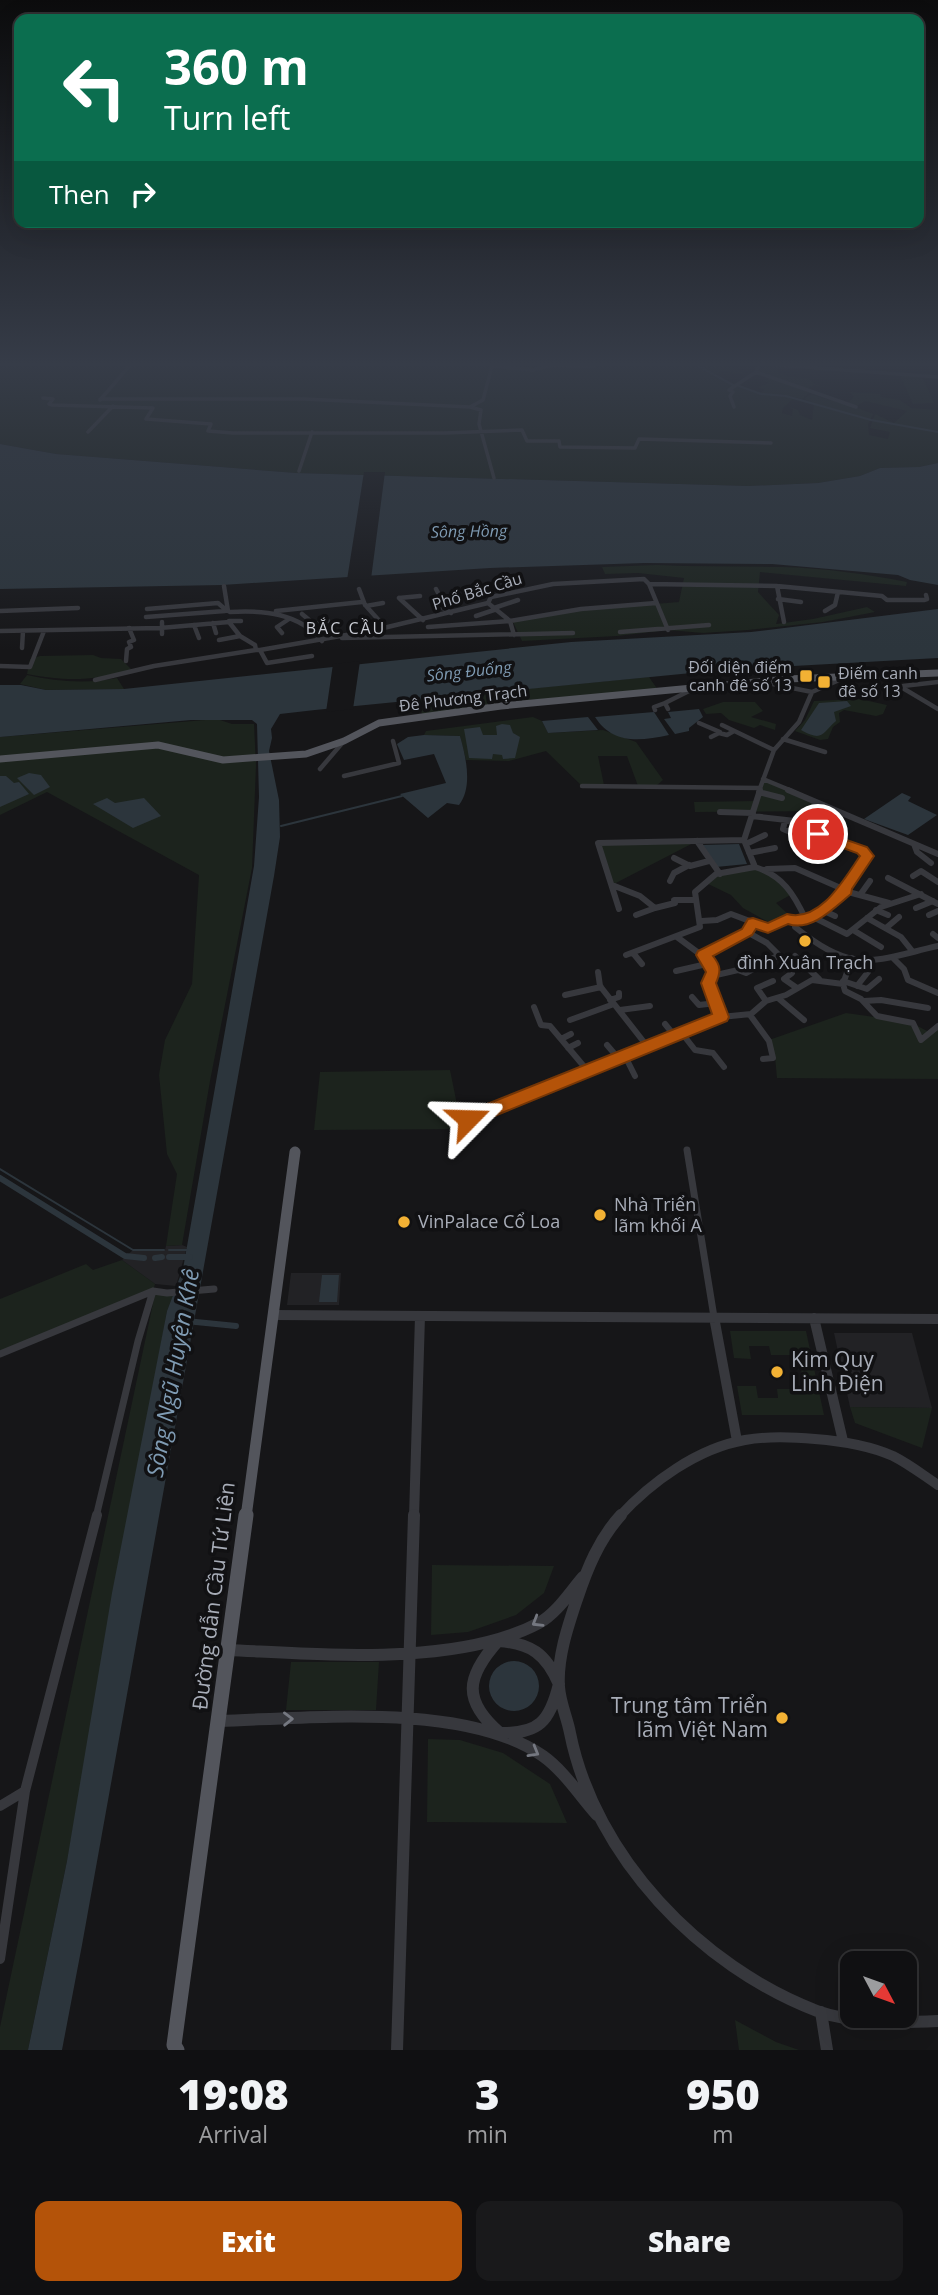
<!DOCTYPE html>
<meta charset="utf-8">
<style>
:root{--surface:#101012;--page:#19191b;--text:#f1f3f6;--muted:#9c9d9f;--line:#303032;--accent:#b45309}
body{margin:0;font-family:"Open Sans",sans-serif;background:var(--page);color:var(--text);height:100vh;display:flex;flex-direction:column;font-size:26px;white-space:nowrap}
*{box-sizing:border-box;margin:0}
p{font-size:23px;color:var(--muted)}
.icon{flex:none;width:38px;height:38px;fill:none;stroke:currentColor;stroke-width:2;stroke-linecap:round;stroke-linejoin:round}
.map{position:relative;height:2050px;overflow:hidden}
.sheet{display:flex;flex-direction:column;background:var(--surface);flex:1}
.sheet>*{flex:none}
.top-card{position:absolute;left:14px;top:14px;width:910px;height:214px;border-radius:14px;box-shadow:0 7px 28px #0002,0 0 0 2px var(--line);background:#0b6e4f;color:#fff;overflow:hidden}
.needle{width:46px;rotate:131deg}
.fabs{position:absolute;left:840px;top:1951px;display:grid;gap:14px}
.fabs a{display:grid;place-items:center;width:77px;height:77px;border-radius:14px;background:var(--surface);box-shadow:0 7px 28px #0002,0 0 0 2px var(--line);font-size:35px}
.pin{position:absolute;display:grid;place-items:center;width:60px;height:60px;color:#fff;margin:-30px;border:4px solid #fff;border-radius:50%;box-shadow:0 2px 7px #0007}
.me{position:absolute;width:77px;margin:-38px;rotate:68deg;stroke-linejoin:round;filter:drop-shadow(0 0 5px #0008)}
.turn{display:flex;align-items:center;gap:24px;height:147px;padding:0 35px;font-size:32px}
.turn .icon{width:91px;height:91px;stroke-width:2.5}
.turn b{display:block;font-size:49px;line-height:60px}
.then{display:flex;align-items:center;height:66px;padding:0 35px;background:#0003;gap:14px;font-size:26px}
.eta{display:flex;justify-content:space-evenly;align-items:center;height:119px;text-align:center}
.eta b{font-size:42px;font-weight:800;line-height:49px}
.action{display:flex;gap:14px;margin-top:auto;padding:14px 35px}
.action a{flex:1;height:80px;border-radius:14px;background:var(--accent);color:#fff;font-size:28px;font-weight:800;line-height:80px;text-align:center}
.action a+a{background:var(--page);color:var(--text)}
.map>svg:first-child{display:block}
</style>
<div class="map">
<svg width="938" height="2050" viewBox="0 0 938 2050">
<rect width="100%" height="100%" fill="#161618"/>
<!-- built -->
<path fill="#222225" d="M 182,1245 L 187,1247 L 176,1286 L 155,1284 L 122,1260 L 133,1250 L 165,1250 L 166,1246 Z
M 291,1273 L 341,1273 L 339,1305 L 287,1305 Z
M 834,1333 L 912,1333 L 932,1408 L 850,1407 Z"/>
<!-- green -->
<path fill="#1c231d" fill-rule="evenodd" d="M 0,363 L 715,363 L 744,372 L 740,374 L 724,371 L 711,376 L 759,393 L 765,390 L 758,387 L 769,383 L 763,381 L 770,378 L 757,372 L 758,369 L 776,366 L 777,372 L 790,377 L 808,378 L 814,384 L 844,392 L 815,385 L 803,390 L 809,393 L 802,399 L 795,397 L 783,408 L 782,413 L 792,416 L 793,409 L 787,406 L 798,410 L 800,415 L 812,420 L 814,403 L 804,399 L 811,394 L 847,405 L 854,396 L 849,392 L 880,394 L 881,397 L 900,400 L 911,408 L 938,410 L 938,463 L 919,467 L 880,468 L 860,476 L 818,483 L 748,486 L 296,473 L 56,454 L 0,444 ZM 865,401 L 907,411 L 894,423 L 875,414 L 870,428 L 890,432 L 888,439 L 869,435 L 868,424 L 873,414 L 855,407 Z
M 899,373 L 922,376 L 934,403 L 913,404 Z
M 657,565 C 699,567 741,566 782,567 C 824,568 866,574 907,582 L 906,586 L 760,572 L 758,592 L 779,615 L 776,624 L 813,619 L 867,607 L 875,612 L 823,622 L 748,630 L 703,633 L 668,630 L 617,636 L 522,641 L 513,622 L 582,610 L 679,602 L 684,578 L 638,573 L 605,574 L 602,567 Z
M 93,655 L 101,658 L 121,659 L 133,671 C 93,680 68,682 27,674 L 30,659 L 40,656 Z
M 27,675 C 58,682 86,684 117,678 L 124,689 L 46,690 L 20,684 Z
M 649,677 L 658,690 L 502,702 L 422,715 L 419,699 Z
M 860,699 L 887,705 L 883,714 L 876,716 L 844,710 L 839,713 L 840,722 L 833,727 L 828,739 L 820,740 L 795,731 L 805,720 L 814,701 Z
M 723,702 L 755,702 L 763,711 L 751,717 L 776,724 L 775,730 L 760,725 L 754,728 L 729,720 L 721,713 L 706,714 L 703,709 Z
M 533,717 L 542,721 L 548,733 L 603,730 L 636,742 L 663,780 L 656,786 L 638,786 L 627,756 L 598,756 L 604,785 L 582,786 L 546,751 L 509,761 L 466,760 L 460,736 L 424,735 L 426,731 Z
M 217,719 L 232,724 L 254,724 L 256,765 L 252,868 L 210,1081 L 182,1245 L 166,1246 L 177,1174 L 167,1154 L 159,1075 L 165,1040 L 192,984 L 199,875 L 47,792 L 0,815 L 0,737 Z
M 763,779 L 838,811 L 695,812 L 694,802 L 756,801 Z
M 697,841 L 612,885 L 598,843 Z
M 755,867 L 779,876 L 794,893 L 776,903 L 788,914 L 770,923 L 743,908 L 731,895 L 706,883 L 716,874 Z
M 846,1013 L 910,1022 L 929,1032 L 938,1026 L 938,1079 L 777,1078 L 775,1056 L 769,1040 Z
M 450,1070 L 462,1129 L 314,1130 L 320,1072 Z
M 122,1260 L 155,1284 L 153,1291 L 0,1354 L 0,1299 L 86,1264 L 93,1270 Z
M 155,1294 L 173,1296 L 167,1311 L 67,1861 L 28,2050 L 0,2050 L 0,2027 Z
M 730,1331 L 806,1331 L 824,1415 L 742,1415 L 737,1386 L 756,1386 L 758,1398 L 778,1398 L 777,1389 L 805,1389 L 798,1355 L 771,1355 L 769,1346 L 749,1346 L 751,1359 L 734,1358 Z
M 850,1407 L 932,1408 L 922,1448 L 855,1423 Z
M 432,1565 L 554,1566 L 544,1593 L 516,1615 L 468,1632 L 431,1635 Z
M 291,1662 L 379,1662 L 376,1710 L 286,1710 Z
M 428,1739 L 460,1740 L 503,1753 L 550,1784 L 567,1823 L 427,1822 Z
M 735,2020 L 776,2042 L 799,2050 L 739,2050 Z"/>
<!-- water -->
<path fill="#2c353c" d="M 0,444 L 56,454 L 296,473 L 748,486 L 818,483 L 860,476 L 880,468 L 919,467 L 938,463 L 938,585 L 910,580 L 898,575 L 772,564 L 644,563 L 490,568 L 222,585 L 0,589 Z
M 938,609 L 938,658 L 722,670 L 315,710 L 280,714 L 271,729 L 272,738 L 269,751 L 279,800 L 280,837 L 274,876 L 82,1945 L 62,2050 L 28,2050 L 67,1861 L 112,1593 L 167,1311 L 183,1269 L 254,866 L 259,797 L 257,724 L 252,720 L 191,720 L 0,737 L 0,685 L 21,685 L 46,690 L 124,689 L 571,642 L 751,632 Z
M 847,701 L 851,706 L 834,712 L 836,721 C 821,734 823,742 801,730 L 819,703 Z
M 699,709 L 703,717 L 689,728 L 689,731 L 675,734 L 664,719 L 671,718 L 668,712 Z
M 654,712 L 669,735 C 640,741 613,745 595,717 Z
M 588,717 L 598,730 L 548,733 L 542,721 Z
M 502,724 L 510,725 L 513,733 L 520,737 L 515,758 L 503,759 L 502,755 L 493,754 L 492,759 L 469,758 L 464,729 L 480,727 L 483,735 L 497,735 L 496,726 Z
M 424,735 L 460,736 C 466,757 473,787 459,805 L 447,803 L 428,818 L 400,794 L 446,783 L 434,754 L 404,760 L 397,744 L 408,737 Z
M 29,773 L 41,775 L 50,787 L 34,795 L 17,778 Z
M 0,776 L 6,776 L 14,783 L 19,782 L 29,794 L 0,807 Z
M 902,793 L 911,797 L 908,801 L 937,815 L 908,835 L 864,819 Z
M 107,798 L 115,803 L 144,798 L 161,816 L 133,828 L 93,804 Z
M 739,844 L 747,864 L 716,867 L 702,845 Z
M 322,1275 L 339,1275 L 337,1302 L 319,1302 Z
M489 1686a25 25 0 1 1 50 0a25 25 0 1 1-50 0Z"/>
<!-- pier -->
<path fill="#161618" d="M 364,472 L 385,472 L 371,579 L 347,580 Z
M 360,661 L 353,709 L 326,712 L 333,664 Z"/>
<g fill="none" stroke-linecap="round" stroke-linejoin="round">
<!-- stream -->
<path stroke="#2c353c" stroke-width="2" d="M 693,363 L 733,385
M 739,386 L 761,394 L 786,396 L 871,420 L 938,432
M 281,826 L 402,796
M 0,1169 L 133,1250 L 164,1250
M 169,1250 L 187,1250"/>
<!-- canal -->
<path stroke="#2c353c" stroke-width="6" d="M 0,1178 L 125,1256 L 144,1258
M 169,1257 L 190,1257
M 155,1258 L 162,1257
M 186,1321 L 236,1326"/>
<!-- minor-far4 -->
<path stroke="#37383d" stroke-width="3.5" d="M 162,363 L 172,363
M 753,363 L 938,377
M 760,364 L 756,372 L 856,407
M 43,398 L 53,399 L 49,404 L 52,405 L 153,408 L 146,419 L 211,424 L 208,431 L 233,433 L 445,433 L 522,430 L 527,441 L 559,441 L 560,447 L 635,448 L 639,439 L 771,443
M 100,399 L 304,399 L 470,407
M 100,400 L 132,363
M 734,407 L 730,396 L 733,392 L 729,390 L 756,372
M 88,432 L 113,406
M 299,471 L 312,432
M 494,478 L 479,424 L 481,410 L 470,407 L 483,400 L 492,366 L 533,370 L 552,365 L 591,366 L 604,363"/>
<!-- minor-far3 -->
<path stroke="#37383d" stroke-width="4.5" d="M 649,584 L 668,630
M 224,586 L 228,611
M 777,586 L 784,622
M 359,589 L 365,605
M 436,589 L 444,604 L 443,608 L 451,613
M 399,598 L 423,620
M 399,598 L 420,596
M 778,599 L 801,602
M 383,603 L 366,606 L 385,627
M 488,603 L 510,621 L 581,609 L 656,603
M 494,608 L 518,600
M 147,609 L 218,603 L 226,610
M 0,611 L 78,608
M 276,611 L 362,602
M 825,611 L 835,605 L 838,592
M 230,612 C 264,610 299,613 322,641
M 302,614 L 314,624
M 476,616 L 497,609
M 146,617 L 225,611
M 229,621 L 241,621
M 162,622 L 162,634
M 213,623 L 216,633
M 194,625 L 199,638
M 306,626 L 328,621
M 428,627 L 510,621 L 514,635
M 0,631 L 160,628 L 229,622 L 240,636 L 255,645 L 256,650 L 260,650 L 375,630 L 488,603 L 491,597 L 553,584 L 644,579 L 649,584 L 777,586 L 882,596 L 887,600 L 924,600 L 927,599 L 926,595
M 620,632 L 709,625
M 282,633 L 277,627 L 289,619
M 342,638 L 573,633
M 219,640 L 240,636
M 22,648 L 23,631
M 260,650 L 267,663 L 312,656
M 126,661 L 127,649 L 131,647 L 129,642 L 134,640 L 129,628
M 0,666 L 30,667 L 44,631
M 95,680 L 154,666 L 256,650
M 762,682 L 812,692
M 903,686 L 938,682
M 901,687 L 938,709
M 668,709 L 665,703 L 693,689
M 655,710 L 654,707 L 665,703
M 699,723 L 720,732
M 722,725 L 774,750
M 711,737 L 719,733 L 727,735 L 734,731
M 783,739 L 825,752
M 320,769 L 344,741
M 344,776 L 399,763 L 393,741
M 763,779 L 792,791
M 582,786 L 760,788
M 759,791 L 774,750 L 799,722 L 812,692 L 846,677"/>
<!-- minor-far2 -->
<path stroke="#37383d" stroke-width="6" d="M 760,790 L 744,840 L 755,867 C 783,876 794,894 806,920
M 788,790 L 938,854
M 759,792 L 782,798
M 720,812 L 753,813
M 752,816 L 804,822 L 821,836 L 865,852 L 867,856 L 844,890
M 785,821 L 783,829 L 820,844
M 697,841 L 720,874
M 746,844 L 765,835
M 914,844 L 917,852 L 931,863
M 749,853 L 775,848
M 674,858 L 690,866 L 709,861
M 767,869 L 795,868 L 852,893 L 889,903
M 913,876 L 921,871 L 938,882
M 888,878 L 938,904
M 670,881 L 674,873 L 689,865
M 612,885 L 640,896 L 655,908 L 636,915
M 860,895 L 870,881
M 655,908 L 675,903 L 674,900 L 693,900
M 916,908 L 933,901
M 619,909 L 598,843 L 744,840
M 822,910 L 835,916
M 876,910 L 888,915
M 929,915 L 938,911
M 813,917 L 847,934 L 881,907 L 921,894
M 867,918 L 901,937 L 913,952
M 702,921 L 717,920 L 731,914 L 768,928 L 787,919 L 795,921 L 811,917 L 846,891
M 796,922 L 795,927 C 854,975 872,961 938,946
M 886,928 L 899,917
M 853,930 L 881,947
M 933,934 L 938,938
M 677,937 L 708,960 L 712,973 L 709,983 L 721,1017
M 633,953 L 642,964
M 626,955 L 700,927 L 695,892 L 716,874 L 755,867
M 703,955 L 747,932 L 753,923
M 795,956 L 819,979
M 852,958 L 843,984 L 845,991 L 861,999 L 877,1016 L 913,1023 L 921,1040 L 938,1026
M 893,958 L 904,969 L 908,980 L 938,993
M 788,969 L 792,973 L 784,979 L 797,988
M 676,971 L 711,963
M 598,972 L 600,986 L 647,1046
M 712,976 L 738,970 L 746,973 L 779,955 L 767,943 L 747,932
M 843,981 L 867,989 L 879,979
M 857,986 L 868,972
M 565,995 L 601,987
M 692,997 L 699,1005 L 716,1003
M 778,998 L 804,1020
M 610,1000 L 619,997 L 619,993
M 766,1001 L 757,988 L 773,981
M 864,1001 L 881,1000 L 928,1008
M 534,1007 L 541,1025 L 550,1026 L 587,1070
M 620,1010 L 650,1006
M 750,1015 L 769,1041 L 773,1058 L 763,1059
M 570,1020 L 614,1004
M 665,1024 L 674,1035
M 681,1032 L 695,1050 L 713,1053 L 724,1067
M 561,1039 L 571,1034
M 607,1045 L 619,1059
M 568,1048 L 578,1043
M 625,1056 L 635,1076
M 499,1107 L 721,1017 L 751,1014 L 766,1001 L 786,995 L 812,980 L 843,984"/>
<!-- minor-far1 -->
<path stroke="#37383d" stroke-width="7" d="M 468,1119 L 503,1105
M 687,1150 L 714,1317
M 0,1354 L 153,1291 L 167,1293 L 214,1289
M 96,1517 L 138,1341 L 153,1291"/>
<!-- minor -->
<path stroke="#37383d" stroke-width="10" d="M 0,1806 L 25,1791
M 0,1959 L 25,1791 L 97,1515"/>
<!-- tertiary-far1 -->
<path stroke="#37383d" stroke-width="10" d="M 273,1315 L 938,1319
M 714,1317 L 737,1441
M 814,1318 L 843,1441
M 414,1517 L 420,1316
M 619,1517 C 651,1482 698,1448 745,1440 C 768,1436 792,1437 815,1439 C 841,1441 868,1445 893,1456 C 909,1464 923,1475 938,1485"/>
<!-- tertiary -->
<path stroke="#37383d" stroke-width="12" d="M 621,1515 C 599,1539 587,1569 577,1599 C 568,1626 557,1658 559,1687 C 560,1703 567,1717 570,1733 C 595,1857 700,1966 817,2011 C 853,2024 900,2023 938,2021
M 498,1641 C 531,1643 546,1654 559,1684 C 550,1721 539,1734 500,1733 C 462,1700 466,1677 498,1641 Z
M 228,1650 C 320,1654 456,1667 539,1623 C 557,1613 570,1592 583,1577
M 220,1721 C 311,1718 466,1702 543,1756 C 564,1771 580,1796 597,1815
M 821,2012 L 827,2050
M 397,2050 L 414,1515"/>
<!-- primary-far2 -->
<path stroke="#53555c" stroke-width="7" d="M 0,759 L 158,745 L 223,760 L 306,754 L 344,741 L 379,723 L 501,706 L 787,679 L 938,673"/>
<!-- primary-far1 -->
<path stroke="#53555c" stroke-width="11" d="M 246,1517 L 295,1152"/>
<!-- primary -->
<path stroke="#53555c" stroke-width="15" d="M 177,2050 L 174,2045 L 246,1515"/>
</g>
<!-- one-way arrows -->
<defs><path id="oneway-chevron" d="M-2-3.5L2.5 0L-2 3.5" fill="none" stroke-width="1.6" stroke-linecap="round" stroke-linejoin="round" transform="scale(1.75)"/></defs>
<g stroke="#757881">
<use href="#oneway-chevron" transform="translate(537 1622) rotate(149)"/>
<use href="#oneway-chevron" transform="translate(288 1719) rotate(-1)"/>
<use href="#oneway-chevron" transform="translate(534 1752) rotate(30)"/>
</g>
<!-- sky -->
<linearGradient id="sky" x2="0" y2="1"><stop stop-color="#0c0c0d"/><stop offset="0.56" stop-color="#363c48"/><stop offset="1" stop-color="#363c48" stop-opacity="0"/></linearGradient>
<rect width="938" height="650" fill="url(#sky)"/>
<!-- route -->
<path fill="#b45309" stroke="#753606" stroke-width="2" d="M 818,830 L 867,847 L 874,856 L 852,889 L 851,894 C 834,908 811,932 788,924 L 768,933 L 756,929 L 752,935 L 713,956 C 721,966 721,971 716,983 L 729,1017 L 727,1021 L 475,1124 L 462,1124 L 460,1119 L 462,1114 L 712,1014 L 701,983 L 706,972 L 696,955 L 698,951 L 742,929 L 748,919 L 753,918 L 768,923 L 787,914 C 820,923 844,879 860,856 L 857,853 L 813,837 L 813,832 Z"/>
<!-- markers -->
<g fill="#f2b134" stroke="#111113" stroke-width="2.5">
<rect x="799" y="669" width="14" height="14" rx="3.5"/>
<rect x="817" y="675" width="14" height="14" rx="3.5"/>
<circle cx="805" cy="941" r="7"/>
<circle cx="600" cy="1215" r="7"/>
<circle cx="404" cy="1222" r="7"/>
<circle cx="777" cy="1372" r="7"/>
<circle cx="782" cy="1718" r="7"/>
</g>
<g text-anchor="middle" stroke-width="7" stroke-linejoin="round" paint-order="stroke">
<!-- far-water labels -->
<g font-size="16" font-style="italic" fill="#7f9bb3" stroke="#111113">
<text transform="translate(469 531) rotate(-1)" y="6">Sông Hồng</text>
<text transform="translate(469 671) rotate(-6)" y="6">Sông Đuống</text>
</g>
<!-- far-street labels -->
<g font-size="16" fill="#a8adb8" stroke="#111113">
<text transform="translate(477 591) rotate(-17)" y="6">Phố Bắc Cầu</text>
<text transform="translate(463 698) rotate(-7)" y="6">Đê Phương Trạch</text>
</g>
<!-- far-neighbourhood labels -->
<g font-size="16" letter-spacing="2" fill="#c9ccd4" stroke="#111113">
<text x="346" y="634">BẮC CẦU</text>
</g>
<!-- far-poi labels -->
<g font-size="16" fill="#a8adb8" stroke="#111113" text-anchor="end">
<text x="792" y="673">Đối diện điếm<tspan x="792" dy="18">canh đê số 13</tspan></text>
<text x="838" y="679" text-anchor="start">Điếm canh<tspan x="838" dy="18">đê số 13</tspan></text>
</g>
<!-- poi labels -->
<g font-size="18" fill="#a8adb8" stroke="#111113" text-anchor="start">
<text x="805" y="969" text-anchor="middle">đình Xuân Trạch</text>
<text x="614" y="1211">Nhà Triển<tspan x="614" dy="21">lãm khối A</tspan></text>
<text x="418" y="1228">VinPalace Cổ Loa</text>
</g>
<!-- near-poi labels -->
<g font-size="21" fill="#a8adb8" stroke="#111113" text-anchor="start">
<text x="791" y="1367">Kim Quy<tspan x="791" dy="24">Linh Điện</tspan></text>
<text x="768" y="1713" text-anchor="end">Trung tâm Triển<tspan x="768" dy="24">lãm Việt Nam</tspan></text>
</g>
<!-- near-street labels -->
<g font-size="21" fill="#a8adb8" stroke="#111113">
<text transform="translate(214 1596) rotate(-83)" y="7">Đường dẫn Cầu Tứ Liên</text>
</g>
<!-- near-water labels -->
<g font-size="23" font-style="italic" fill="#7f9bb3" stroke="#111113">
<text transform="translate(173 1373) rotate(-80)" y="8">Sông Ngũ Huyện Khê</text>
</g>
</g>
</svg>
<div class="fabs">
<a><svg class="needle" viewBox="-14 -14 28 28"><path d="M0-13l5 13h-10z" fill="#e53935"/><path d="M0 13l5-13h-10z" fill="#9c9d9f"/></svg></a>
</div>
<div class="pin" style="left:818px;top:834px;background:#d93025"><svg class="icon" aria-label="arrive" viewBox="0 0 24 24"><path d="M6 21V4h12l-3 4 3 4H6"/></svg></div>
<svg class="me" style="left:468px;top:1119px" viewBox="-20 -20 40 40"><path d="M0-17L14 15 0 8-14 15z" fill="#b45309" stroke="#fff" stroke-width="4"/></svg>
<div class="top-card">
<div class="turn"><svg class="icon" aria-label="left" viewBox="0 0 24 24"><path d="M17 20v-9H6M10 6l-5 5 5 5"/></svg><div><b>360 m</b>Turn left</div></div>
<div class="then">Then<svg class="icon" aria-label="right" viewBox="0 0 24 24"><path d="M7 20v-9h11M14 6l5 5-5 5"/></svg></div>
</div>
</div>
<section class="sheet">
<div class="eta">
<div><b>19:08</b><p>Arrival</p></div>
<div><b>3</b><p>min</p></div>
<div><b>950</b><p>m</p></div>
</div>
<div class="action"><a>Exit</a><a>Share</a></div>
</section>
